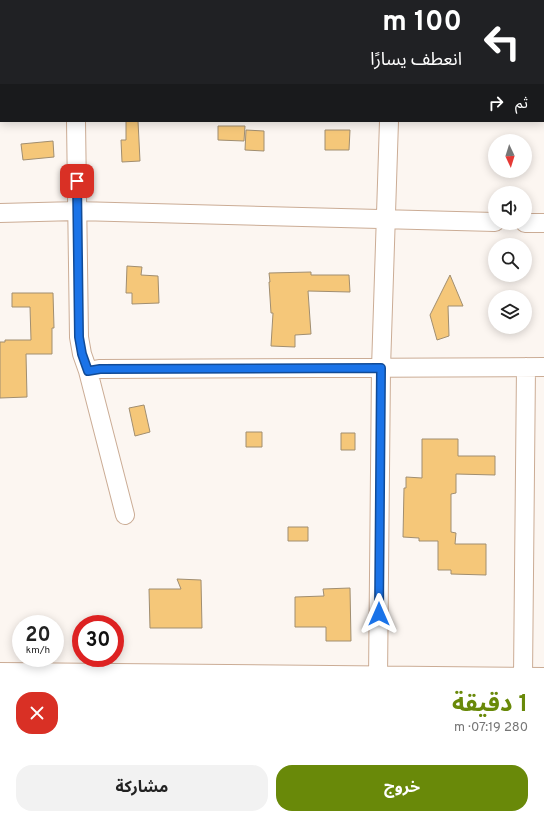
<!DOCTYPE html>
<html lang="ar">
<meta charset="utf-8">
<style>
:root{--surface:#fff;--page:#f2f2f2;--text:#222;--muted:#767676;--accent:#698909}
body{margin:0;font-family:Overpass,"Noto Sans Arabic",sans-serif;background:var(--page);color:var(--text);direction:rtl;height:100vh;display:flex;flex-direction:column;font-size:15px;white-space:nowrap}
*{box-sizing:border-box;margin:0}
p{font-size:13px;color:var(--muted)}
.icon{flex:none;width:22px;height:22px;fill:none;stroke:currentColor;stroke-width:2;stroke-linecap:round;stroke-linejoin:round}
.map{position:relative;height:679px;overflow:hidden;direction:ltr}
.drawer{display:flex;flex-direction:column;background:var(--surface);flex:1}
.drawer>*{flex:none}
.guide{position:absolute;left:0px;top:0px;width:544px;height:122px;box-shadow:0 2px 10px #0003;direction:rtl;background:#202124;color:#fff;overflow:hidden}
.needle{width:26px;rotate:176deg}
.buttons{position:absolute;left:488px;top:134px;display:grid;gap:8px}
.buttons a{display:grid;place-items:center;width:44px;height:44px;border-radius:50%;background:var(--surface);box-shadow:0 2px 10px #0003;font-size:20px}
.speed{position:absolute;left:12px;top:615px;display:flex;gap:8px;font-size:20px;font-weight:700;text-align:center}
.speed>*{display:grid;place-content:center;width:52px;height:52px;border-radius:50%;background:var(--surface);box-shadow:0 2px 10px #0003;line-height:1}
.speed small{font-size:10px;font-weight:400}
.speed .limit{border:6px solid #d22;background:#fff;color:#111}
.pin{position:absolute;display:grid;place-items:center;width:34px;height:34px;color:#fff;margin:-17px;border-radius:8px;box-shadow:0 2px 6px #0006}
.me{position:absolute;width:44px;margin:-22px;rotate:0deg;stroke-linejoin:round;filter:drop-shadow(0 0 3px #0008)}
.turn{display:flex;align-items:center;gap:14px;height:84px;padding:0 16px;font-size:18px}
.turn .icon{width:52px;height:52px;stroke-width:2.5}
.turn b{display:block;font-size:28px;line-height:34px}
.then{display:flex;align-items:center;height:38px;padding:0 16px;background:#0003;gap:8px;font-size:15px}
.round{display:grid;place-items:center;flex:none;width:42px;height:42px;border-radius:16px;background:var(--page)}
.headline{display:flex;align-items:center;justify-content:space-between;height:68px;padding:0 16px}
h1{font-size:24px;font-weight:700;line-height:30px;color:var(--accent)}
.button{display:flex;gap:8px;margin-top:auto;padding:8px 16px}
.button a{flex:1;height:46px;border-radius:16px;background:var(--accent);color:#fff;font-size:16px;font-weight:700;line-height:46px;text-align:center}
.button a+a{background:var(--page);color:var(--text)}
.map>svg:first-child{display:block}
</style>
<div class="map">
<svg width="544" height="679" viewBox="0 0 544 679">
<rect width="100%" height="100%" fill="#fcf6f1"/>
<!-- building -->
<path fill="#f5c779" stroke="#a18e70" d="M 126,121 L 138,121 L 140,161 L 122,162 L 121,140 L 126,140 Z
M 218,126 L 245,126 L 244,141 L 218,140 Z
M 246,130 L 264,131 L 264,151 L 245,150 Z
M 325,130 L 350,130 L 349,150 L 325,150 Z
M 53,141 L 54,157 L 23,160 L 21,144 Z
M 127,266 L 142,267 L 141,275 L 158,276 L 159,303 L 132,304 L 132,293 L 126,293 Z
M 311,272 L 311,275 L 349,275 L 350,292 L 308,291 L 311,334 L 295,335 L 295,347 L 271,346 L 273,313 L 271,313 L 269,282 L 270,282 L 269,273 Z
M 450,275 L 463,306 L 448,306 L 449,336 L 437,340 L 430,315 Z
M 12,293 L 53,293 L 54,328 L 52,328 L 52,354 L 26,354 L 27,397 L 0,398 L 0,342 L 5,342 L 5,340 L 31,340 L 30,307 L 12,307 Z
M 144,405 L 150,432 L 135,436 L 129,408 Z
M 246,432 L 262,432 L 262,447 L 246,447 Z
M 341,433 L 355,433 L 355,450 L 341,450 Z
M 422,439 L 458,439 L 458,456 L 495,456 L 495,475 L 456,474 L 456,493 L 451,494 L 451,532 L 456,533 L 455,544 L 486,544 L 486,575 L 451,574 L 451,570 L 438,570 L 438,541 L 419,541 L 419,538 L 403,537 L 404,488 L 406,488 L 406,477 L 422,478 Z
M 288,527 L 308,527 L 308,541 L 288,541 Z
M 177,579 L 201,580 L 202,628 L 150,628 L 149,589 L 181,589 Z
M 350,588 L 351,641 L 326,641 L 326,627 L 295,627 L 295,597 L 324,596 L 323,589 Z"/>
<g fill="none" stroke-linecap="round" stroke-linejoin="round">
<defs>
<path id="street" d="M 78,1 L 78,0
M 391,1 L 391,0
M 0,68 L 1,68
M 76,121 L 79,337 L 82,354 L 88,371 L 125,515
M 0,213 L 77,211 L 495,222
M 525,223 L 544,223
M 88,371 L 99,369 L 544,367
M 0,672 L 544,677
M 523,677 L 526,367
M 378,679 L 381,368 L 389,121"/>
</defs>
<!-- street casing -->
<use href="#street" stroke="#cbac95" stroke-width="20"/>
<!-- street -->
<use href="#street" stroke="#fff" stroke-width="18"/>
</g>
<g fill="none" stroke-linecap="round" stroke-linejoin="round">
<defs>
<path id="route" d="M 77,181 L 79,337 L 82,354 L 88,371 L 100,369 L 381,368 L 379,614"/>
</defs>
<!-- route casing -->
<use href="#route" stroke="#114b97" stroke-width="10"/>
<!-- route -->
<use href="#route" stroke="#1a73e8" stroke-width="7"/>
</g>
</svg>
<div class="buttons">
<a><svg class="needle" viewBox="-14 -14 28 28"><path d="M0-13l5 13h-10z" fill="#e53935"/><path d="M0 13l5-13h-10z" fill="#767676"/></svg></a>
<a><svg class="icon" aria-label="sound" viewBox="0 0 24 24"><path d="M4 9h4l5-4v14l-5-4H4zM17 9q2 3 0 6"/></svg></a>
<a><svg class="icon" aria-label="search" viewBox="0 0 24 24"><circle cx="10" cy="10" r="6"/><path d="M15 15l6 6"/></svg></a>
<a><svg class="icon" aria-label="layers" viewBox="0 0 24 24"><path d="M12 4l9 5-9 5-9-5zM3 14l9 5 9-5"/></svg></a>
</div>
<div class="speed"><div>20<small>km/h</small></div><div class="limit">30</div></div>
<div class="pin" style="left:77px;top:181px;background:#d93025"><svg class="icon" aria-label="arrive" viewBox="0 0 24 24"><path d="M6 21V4h12l-3 4 3 4H6"/></svg></div>
<svg class="me" style="left:379px;top:614px" viewBox="-20 -20 40 40"><path d="M0-17L14 15 0 8-14 15z" fill="#1a73e8" stroke="#fff" stroke-width="4"/></svg>
<div class="guide">
<div class="turn"><svg class="icon" aria-label="left" viewBox="0 0 24 24"><path d="M17 20v-9H6M10 6l-5 5 5 5"/></svg><div><b>100 m</b>انعطف يسارًا</div></div>
<div class="then">ثم<svg class="icon" aria-label="right" viewBox="0 0 24 24"><path d="M7 20v-9h11M14 6l5 5-5 5"/></svg></div>
</div>
</div>
<section class="drawer">
<div class="headline"><div><h1>1 دقيقة</h1><p>280 m · 07:19</p></div><a class="round" style="background:#d93025;color:#fff"><svg class="icon" aria-label="close" viewBox="0 0 24 24"><path d="M6 6l12 12M18 6L6 18"/></svg></a></div>
<div class="button"><a>خروج</a><a>مشاركة</a></div>
</section>
